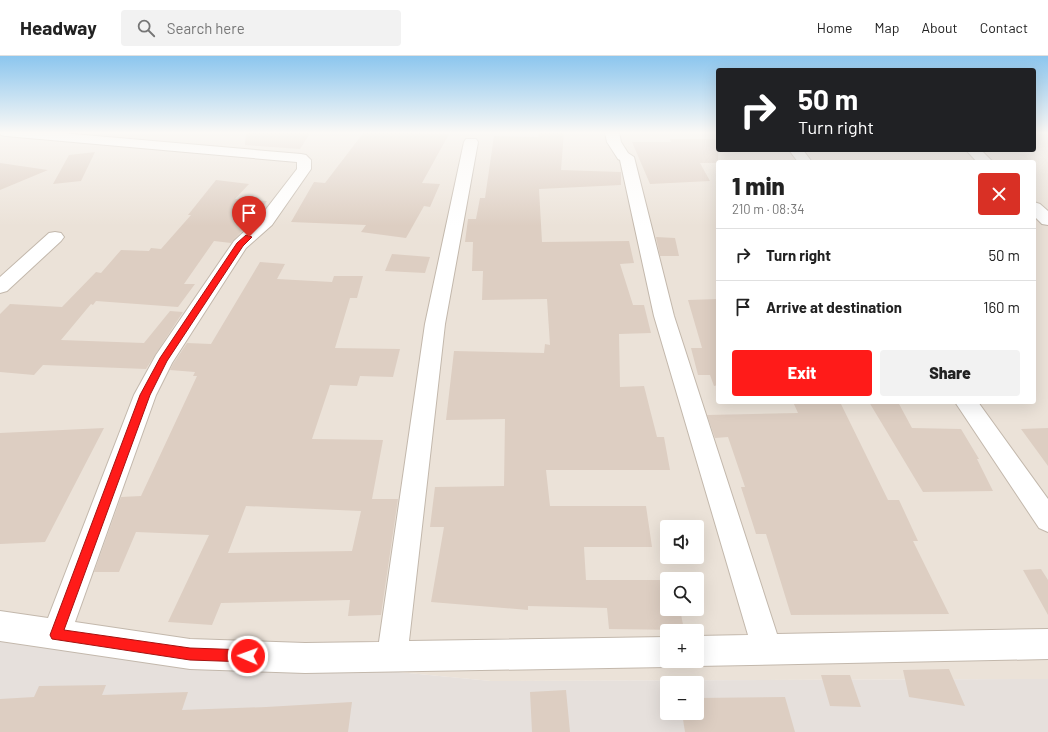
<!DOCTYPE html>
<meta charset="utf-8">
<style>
:root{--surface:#fff;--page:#f2f2f2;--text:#222;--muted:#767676;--line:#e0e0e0;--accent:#ff1b19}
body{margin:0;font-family:Barlow,sans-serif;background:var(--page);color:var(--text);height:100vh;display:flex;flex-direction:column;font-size:15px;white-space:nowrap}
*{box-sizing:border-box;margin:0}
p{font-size:13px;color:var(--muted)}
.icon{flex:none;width:22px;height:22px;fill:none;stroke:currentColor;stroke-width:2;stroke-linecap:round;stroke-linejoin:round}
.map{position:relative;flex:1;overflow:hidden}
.details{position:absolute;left:716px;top:104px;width:320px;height:244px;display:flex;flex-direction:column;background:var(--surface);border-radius:4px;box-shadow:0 4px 16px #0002}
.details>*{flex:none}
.hud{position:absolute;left:716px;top:12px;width:320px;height:84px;border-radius:4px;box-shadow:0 4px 16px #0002;background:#202124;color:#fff;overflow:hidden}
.buttons{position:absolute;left:660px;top:464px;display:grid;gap:8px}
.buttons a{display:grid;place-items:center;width:44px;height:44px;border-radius:4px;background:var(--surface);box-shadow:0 4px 16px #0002;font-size:20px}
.pin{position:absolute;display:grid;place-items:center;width:34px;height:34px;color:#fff;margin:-41px -17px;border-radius:50% 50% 50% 0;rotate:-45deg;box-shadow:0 0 4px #0007}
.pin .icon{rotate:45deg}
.me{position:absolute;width:44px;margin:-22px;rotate:272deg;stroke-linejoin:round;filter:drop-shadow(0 0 3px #0008)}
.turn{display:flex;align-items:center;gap:14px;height:84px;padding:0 16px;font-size:18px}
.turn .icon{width:52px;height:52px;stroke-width:2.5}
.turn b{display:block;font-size:28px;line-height:34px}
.round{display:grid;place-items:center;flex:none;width:42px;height:42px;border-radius:4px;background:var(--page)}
.headline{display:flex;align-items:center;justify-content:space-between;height:68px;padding:0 16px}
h1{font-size:24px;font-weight:800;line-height:30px}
.action{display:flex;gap:8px;margin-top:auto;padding:8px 16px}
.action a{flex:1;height:46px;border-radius:4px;background:var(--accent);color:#fff;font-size:16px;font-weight:800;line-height:46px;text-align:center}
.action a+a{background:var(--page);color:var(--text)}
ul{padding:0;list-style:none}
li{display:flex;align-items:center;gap:12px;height:52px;padding:0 16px;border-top:1px solid var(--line)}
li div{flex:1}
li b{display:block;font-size:15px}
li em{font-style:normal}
header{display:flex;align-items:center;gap:24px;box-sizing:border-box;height:56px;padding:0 20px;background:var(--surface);border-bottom:1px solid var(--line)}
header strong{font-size:19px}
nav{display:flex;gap:22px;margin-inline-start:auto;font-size:14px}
.search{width:280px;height:36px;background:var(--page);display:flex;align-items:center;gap:10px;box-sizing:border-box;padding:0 14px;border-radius:4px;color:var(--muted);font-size:15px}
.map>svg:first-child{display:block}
</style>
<header>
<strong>Headway</strong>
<div class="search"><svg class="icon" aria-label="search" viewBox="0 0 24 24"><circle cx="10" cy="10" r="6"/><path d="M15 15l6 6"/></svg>Search here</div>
<nav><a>Home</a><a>Map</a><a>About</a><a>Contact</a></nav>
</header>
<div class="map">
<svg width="1048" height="676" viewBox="0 0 1048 676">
<rect width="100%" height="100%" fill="#f7f1eb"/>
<!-- residential -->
<path fill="#ebe2d8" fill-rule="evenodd" d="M 0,76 L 718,76 L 718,94 L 1034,94 L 1034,76 L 1048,76 L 1048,623 L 491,625 L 141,591 L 0,570 ZM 718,106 L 1034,106 L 1034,346 L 718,346 ZM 667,471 L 697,471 L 697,501 L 667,501 ZM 667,523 L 697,523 L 697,553 L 667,553 ZM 667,575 L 697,575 L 697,605 L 667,605 Z"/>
<!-- industrial -->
<path fill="#e6e0dc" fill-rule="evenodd" d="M 0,570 L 141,591 L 491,625 L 1048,623 L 1048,676 L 0,676 ZM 667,627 L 697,627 L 697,657 L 667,657 Z"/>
<!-- building -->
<path fill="#ddcec2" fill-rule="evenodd" d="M 246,76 L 311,76 L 300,93 L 245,89 Z
M 364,76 L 449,78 L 422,127 L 440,128 L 430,151 L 424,150 L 406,182 L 361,176 L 366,169 L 291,166 L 314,126 L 325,127 Z
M 539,76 L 564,76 L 561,114 L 621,116 L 621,129 L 539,133 L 542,186 L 629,185 L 634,207 L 620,208 L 633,249 L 644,249 L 651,277 L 619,278 L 620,331 L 644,330 L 657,381 L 664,381 L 670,414 L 546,414 L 550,450 L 646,450 L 652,491 L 584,491 L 586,524 L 667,524 L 667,553 L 680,553 L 684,574 L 609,573 L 607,552 L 528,550 L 528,554 L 431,546 L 444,471 L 430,471 L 435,431 L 504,430 L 505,363 L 446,364 L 454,295 L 544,297 L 545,288 L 550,289 L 547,243 L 482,244 L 483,215 L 472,215 L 473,186 L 465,186 L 468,163 L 476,163 L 480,142 L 485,142 L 494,80 L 538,81 Z
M 670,83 L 718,83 L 718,107 L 700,107 L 710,125 L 650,128 L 632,86 L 671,86 Z
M 95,96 L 81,125 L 53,128 L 69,99 Z
M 0,107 L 48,114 L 0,134 Z
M 216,124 L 249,128 L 235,143 L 267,145 L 256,162 L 254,162 L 231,187 L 214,185 L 184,228 L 195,228 L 178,251 L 96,245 L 93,249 L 91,248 L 61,284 L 144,287 L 170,255 L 183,256 L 146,313 L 43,309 L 34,319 L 0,316 L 0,258 L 10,248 L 62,251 L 96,216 L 101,217 L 121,194 L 149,195 L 151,192 L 161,193 L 191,159 L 188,159 Z
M 656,181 L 675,182 L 679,200 L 660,200 Z
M 392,198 L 430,201 L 425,217 L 385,215 Z
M 260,206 L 285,208 L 277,223 L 332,226 L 334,220 L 363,220 L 357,242 L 350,242 L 335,292 L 400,293 L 393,321 L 360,320 L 357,330 L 330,329 L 312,383 L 383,384 L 372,443 L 398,443 L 381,559 L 348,560 L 350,544 L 221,547 L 212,569 L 168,566 L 209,479 L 136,476 L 119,516 L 94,516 L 121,441 L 141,440 L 197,320 L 193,320 L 195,316 L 170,314 L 173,308 L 187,287 L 211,288 ZM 246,450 L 361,455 L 352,495 L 228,497 Z
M 718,243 L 718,329 L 714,330 L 710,319 L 698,319 L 691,292 L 702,292 L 688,244 Z
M 793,346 L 840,346 L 888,444 L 899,444 L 918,485 L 913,485 L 949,558 L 791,559 L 766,478 L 756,478 L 741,431 L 745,431 L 728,381 L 715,382 L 707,359 L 798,357 Z
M 869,346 L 898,346 L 912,372 L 961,373 L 979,403 L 977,403 L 993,435 L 923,436 Z
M 104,372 L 45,486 L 0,488 L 0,377 Z
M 1048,372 L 1048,410 L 1021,373 Z
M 1041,513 L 1048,524 L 1048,559 L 1023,514 Z
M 949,613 L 965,650 L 909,641 L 903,614 Z
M 821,619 L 850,619 L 861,651 L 830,650 Z
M 106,629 L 102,639 L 188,636 L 182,654 L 266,651 L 352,646 L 348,676 L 0,676 L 0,643 L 34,641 L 39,630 Z
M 566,634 L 570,676 L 532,676 L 530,636 Z
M 785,641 L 795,676 L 685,676 L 682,657 L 697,657 L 697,642 Z"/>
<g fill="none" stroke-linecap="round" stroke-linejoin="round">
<defs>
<path id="minor" d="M 0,76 L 50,76 L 301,98 L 306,99 L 311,104 L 311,113 L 272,169 L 246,192 L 172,307 L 156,339 L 75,566 L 190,583 L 305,587 L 379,586 L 425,268 L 464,86 L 466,83 L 476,83 L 478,86 L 445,268 L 409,585 L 667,581 L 667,605 L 678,605 L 678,607 L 667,611 L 305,617 L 190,613 L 0,585 L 0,555 L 48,562 L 134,339 L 156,299 L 234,185 L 260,161 L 297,113 L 297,106 L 6,80 L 1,79 Z
M 605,76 L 619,76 L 621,86 L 628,97 L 634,101 L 674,260 L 777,578 L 1048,573 L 1048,603 L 697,610 L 686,606 L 697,605 L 697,580 L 748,579 L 654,260 L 620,104 L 618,103 L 607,86 Z
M 789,94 L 803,94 L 812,106 L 798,106 Z
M 966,94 L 981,94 L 993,106 L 977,106 Z
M 1034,146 L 1040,148 L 1048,155 L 1048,169 L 1042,168 L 1034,160 Z
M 55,176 L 61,177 L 64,181 L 61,185 L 7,235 L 0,237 L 0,221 L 49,177 Z
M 955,346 L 978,346 L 1048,443 L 1048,476 L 1039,472 Z"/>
</defs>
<!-- minor casing -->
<use href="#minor" stroke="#c3b8ac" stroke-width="2"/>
<!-- minor -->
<use href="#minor" fill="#fff" fill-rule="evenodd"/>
</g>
<!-- sky -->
<linearGradient id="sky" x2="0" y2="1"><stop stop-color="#8cc6ee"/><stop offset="0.45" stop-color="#fbf9f6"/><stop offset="1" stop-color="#fbf9f6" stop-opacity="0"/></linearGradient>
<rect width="1048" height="170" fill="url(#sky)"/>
<!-- route -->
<path fill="#ff1b19" stroke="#a61210" d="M 246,179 L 252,181 L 243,190 L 167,305 L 150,339 L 64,574 L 190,592 L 248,594 L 252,596 L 254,600 L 252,604 L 248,606 L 190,604 L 52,583 L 50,579 L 140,339 L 160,302 L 237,187 Z"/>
</svg>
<div class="buttons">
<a><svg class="icon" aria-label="sound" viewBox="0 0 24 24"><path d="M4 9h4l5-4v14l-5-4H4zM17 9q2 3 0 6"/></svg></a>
<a><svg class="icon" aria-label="search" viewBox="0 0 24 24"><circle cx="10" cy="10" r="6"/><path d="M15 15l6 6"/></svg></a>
<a>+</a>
<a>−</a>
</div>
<div class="pin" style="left:249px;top:181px;background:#d93025"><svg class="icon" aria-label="arrive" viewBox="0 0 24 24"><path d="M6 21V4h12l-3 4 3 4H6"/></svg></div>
<svg class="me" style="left:248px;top:600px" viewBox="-20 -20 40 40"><circle r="17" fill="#ff1b19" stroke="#fff" stroke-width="3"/><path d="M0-11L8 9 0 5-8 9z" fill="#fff"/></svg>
<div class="hud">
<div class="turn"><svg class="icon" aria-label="right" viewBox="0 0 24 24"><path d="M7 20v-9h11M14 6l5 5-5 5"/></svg><div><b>50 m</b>Turn right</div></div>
</div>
<section class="details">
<div class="headline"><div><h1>1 min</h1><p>210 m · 08:34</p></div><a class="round" style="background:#d93025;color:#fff"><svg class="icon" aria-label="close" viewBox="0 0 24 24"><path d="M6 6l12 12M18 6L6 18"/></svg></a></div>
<ul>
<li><svg class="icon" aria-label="right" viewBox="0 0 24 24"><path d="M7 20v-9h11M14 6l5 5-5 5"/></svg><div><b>Turn right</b></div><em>50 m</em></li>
<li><svg class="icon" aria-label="arrive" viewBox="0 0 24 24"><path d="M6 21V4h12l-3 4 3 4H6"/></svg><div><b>Arrive at destination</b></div><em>160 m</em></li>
</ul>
<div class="action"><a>Exit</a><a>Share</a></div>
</section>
</div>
